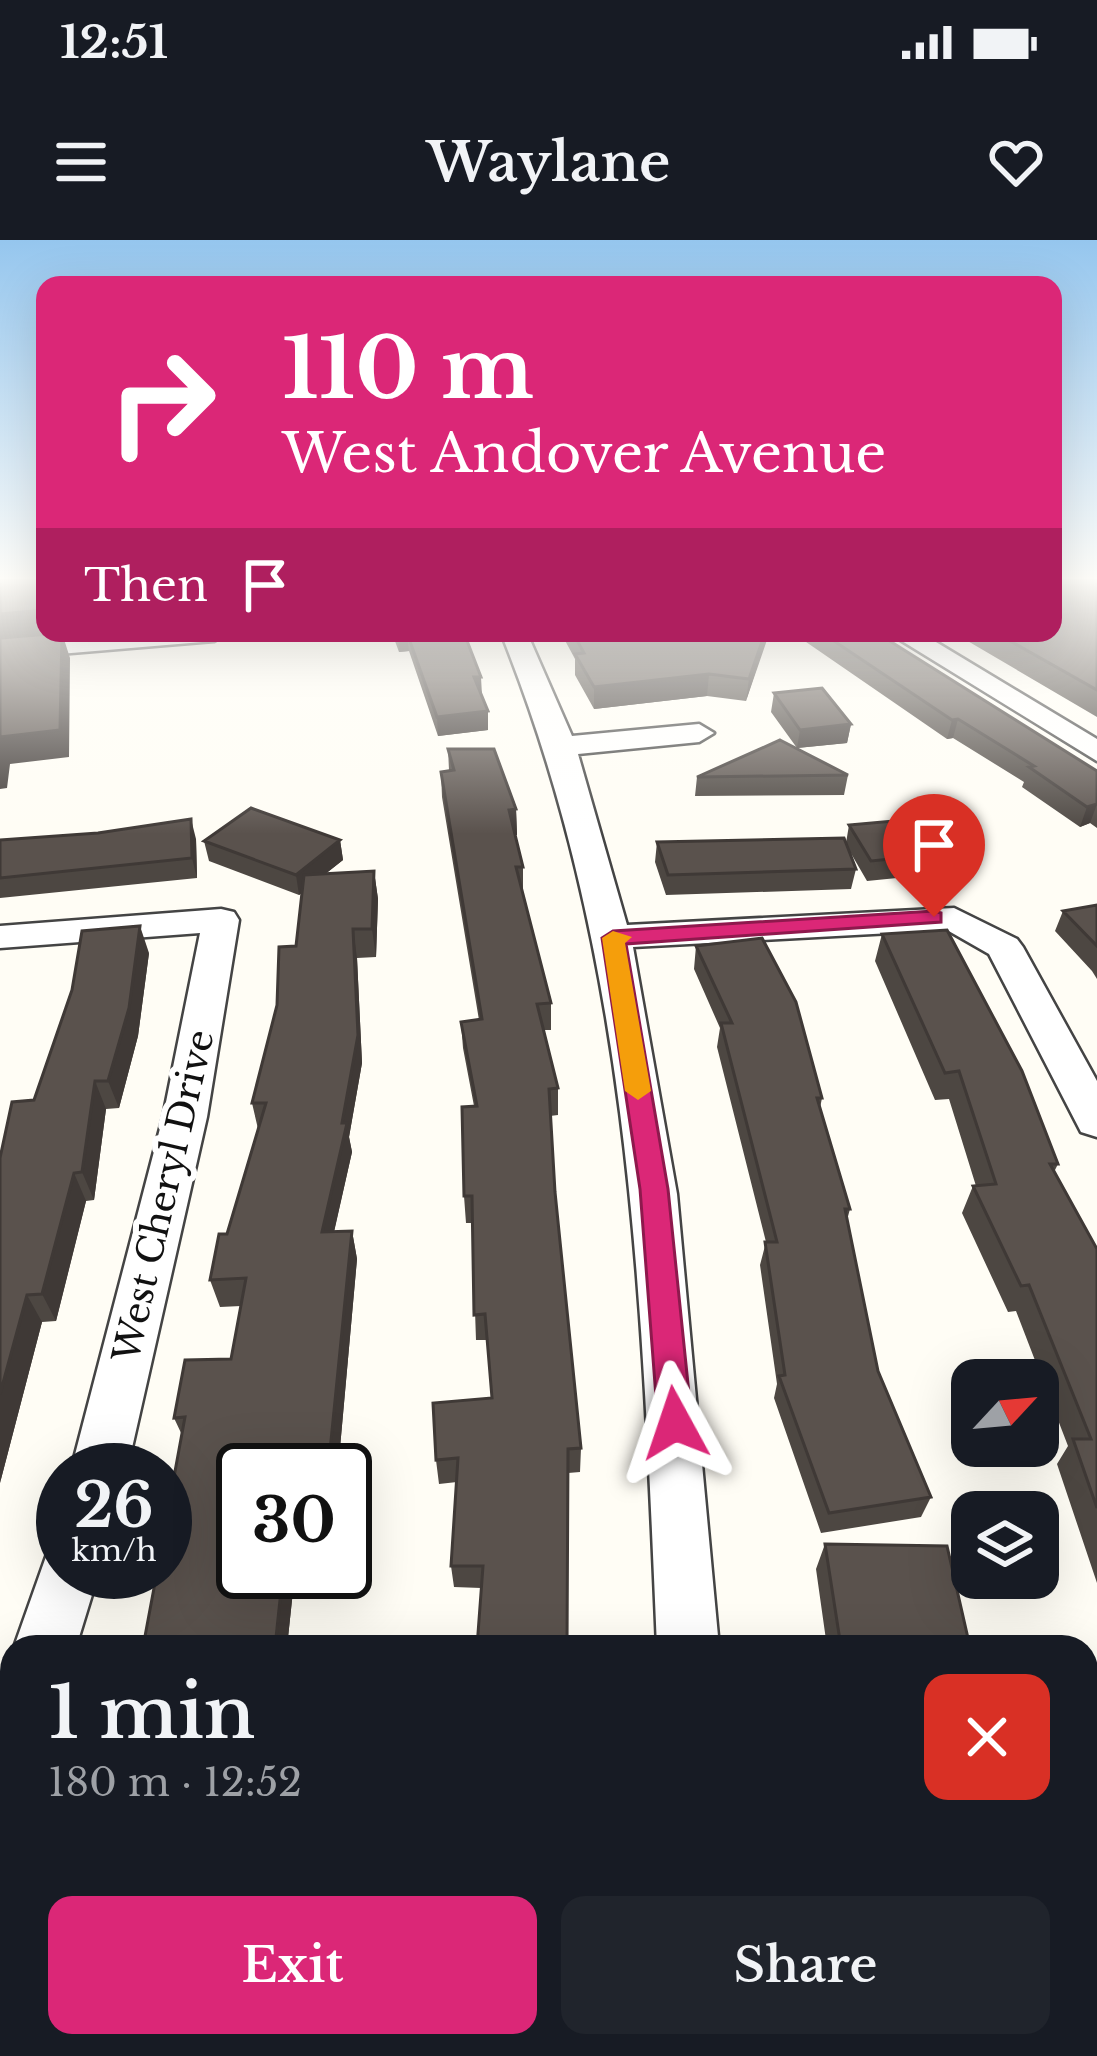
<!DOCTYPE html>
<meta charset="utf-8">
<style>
:root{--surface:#171b24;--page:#20242c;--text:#f1f3f6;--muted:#9ea1a6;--accent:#db2777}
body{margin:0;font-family:"Libre Baskerville",serif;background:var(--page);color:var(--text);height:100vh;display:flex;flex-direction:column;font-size:45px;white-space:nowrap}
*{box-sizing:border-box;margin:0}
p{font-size:39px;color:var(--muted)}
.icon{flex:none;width:66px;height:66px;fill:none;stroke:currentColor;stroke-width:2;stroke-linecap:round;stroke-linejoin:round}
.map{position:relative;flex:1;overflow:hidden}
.drawer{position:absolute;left:0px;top:1395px;width:1098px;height:423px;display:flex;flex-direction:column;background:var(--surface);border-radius:36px 36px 0 0;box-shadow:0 12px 48px #0002}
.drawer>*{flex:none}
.hud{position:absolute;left:36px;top:36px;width:1026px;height:366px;border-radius:24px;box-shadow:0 12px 48px #0002;background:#db2777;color:#fff;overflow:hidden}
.needle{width:78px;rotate:64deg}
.buttons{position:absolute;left:951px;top:1119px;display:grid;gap:24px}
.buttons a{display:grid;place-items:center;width:108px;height:108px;border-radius:24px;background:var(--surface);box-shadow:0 12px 48px #0002;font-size:60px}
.speed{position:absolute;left:36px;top:1203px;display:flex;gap:24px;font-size:60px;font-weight:700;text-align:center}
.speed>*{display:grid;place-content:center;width:156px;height:156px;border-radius:50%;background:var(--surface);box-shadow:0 12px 48px #0002;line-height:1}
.speed small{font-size:30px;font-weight:400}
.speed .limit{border:6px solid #111;border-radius:18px;background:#fff;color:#111}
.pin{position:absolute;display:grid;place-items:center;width:102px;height:102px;color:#fff;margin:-123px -51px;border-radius:50% 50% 50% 0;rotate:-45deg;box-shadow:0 0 12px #0007}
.pin .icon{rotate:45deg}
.me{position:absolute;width:132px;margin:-66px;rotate:355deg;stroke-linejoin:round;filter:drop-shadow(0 0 9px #0008)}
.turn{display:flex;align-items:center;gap:42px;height:252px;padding:0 48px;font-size:54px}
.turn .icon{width:156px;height:156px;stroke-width:2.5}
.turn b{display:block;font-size:84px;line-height:102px}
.then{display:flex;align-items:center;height:114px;padding:0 48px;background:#0003;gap:24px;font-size:45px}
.round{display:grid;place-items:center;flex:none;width:126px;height:126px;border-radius:24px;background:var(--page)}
.summary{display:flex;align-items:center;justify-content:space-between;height:204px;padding:0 48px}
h1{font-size:72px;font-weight:600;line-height:90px}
.button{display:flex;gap:24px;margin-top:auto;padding:24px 48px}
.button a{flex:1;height:138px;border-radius:24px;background:var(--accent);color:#fff;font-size:48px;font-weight:600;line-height:138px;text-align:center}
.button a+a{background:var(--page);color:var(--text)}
.status{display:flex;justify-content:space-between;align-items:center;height:84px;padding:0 60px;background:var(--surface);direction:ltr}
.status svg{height:33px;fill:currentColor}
header{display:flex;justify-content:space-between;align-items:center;height:156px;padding:0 48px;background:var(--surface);font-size:54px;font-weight:600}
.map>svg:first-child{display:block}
</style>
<div class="status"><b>12:51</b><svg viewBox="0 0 49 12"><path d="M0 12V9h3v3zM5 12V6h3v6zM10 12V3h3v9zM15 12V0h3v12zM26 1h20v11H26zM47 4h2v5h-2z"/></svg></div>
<header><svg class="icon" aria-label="menu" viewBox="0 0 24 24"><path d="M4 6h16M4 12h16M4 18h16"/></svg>Waylane<svg class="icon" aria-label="heart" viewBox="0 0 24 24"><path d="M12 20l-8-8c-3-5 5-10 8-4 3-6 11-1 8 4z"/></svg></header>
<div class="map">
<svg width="1097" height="1816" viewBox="0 0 1097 1816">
<rect width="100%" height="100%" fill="#fffdf5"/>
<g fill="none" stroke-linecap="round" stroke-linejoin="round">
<defs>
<path id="minor" d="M 118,393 L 227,393 L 214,401 L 0,419 L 0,403 Z
M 501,393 L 527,393 L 572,496 L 699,484 L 714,493 L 699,502 L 578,514 L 627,685 L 954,668 L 1017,699 L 1023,707 L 1097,841 L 1097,897 L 1081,892 L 989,714 L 947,690 L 633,707 L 677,954 L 719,1407 L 657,1407 C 642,1060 632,719 501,393 Z
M 889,393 L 921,393 L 1097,499 L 1097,521 Z
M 221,669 L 234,672 L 239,680 L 207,877 L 127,1230 L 71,1230 L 163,877 L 200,693 L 0,708 L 0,686 Z
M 63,1305 L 63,1332 L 99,1332 L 76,1407 L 14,1407 L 48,1311 Z
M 12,1478 L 12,1578 L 0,1583 L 0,1483 Z
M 665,1806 L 743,1806 L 744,1816 L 666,1816 Z"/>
</defs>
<!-- minor casing -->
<use href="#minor" stroke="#444" stroke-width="5"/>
<!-- minor -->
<use href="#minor" fill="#fff" fill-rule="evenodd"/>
</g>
<!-- wall -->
<path fill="#4d4742" d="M 1097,340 L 1097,477 L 954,393 L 1053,393 Z
M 392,393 L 467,393 L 464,395 L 482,455 L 488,490 L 438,496 L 409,411 L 399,412 Z
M 561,393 L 768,393 L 746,461 L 707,456 L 594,469 L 575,435 L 575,419 Z
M 793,393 L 877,393 L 1097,531 L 1097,588 L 1090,583 L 1080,587 L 1022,547 L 1024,542 L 953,498 L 947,499 Z
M 774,453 L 851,484 L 847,503 L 797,508 L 771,472 Z
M 448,509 L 516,569 L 517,595 L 515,595 L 523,627 L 523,653 L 551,763 L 551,790 L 543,790 L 558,848 L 558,875 L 550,876 L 555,952 L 581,1208 L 580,1232 L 568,1233 L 481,1348 L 454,1347 L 451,1326 L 457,1242 L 439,1244 L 436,1220 L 492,1158 L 487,1100 L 476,1100 L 472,983 L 466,983 L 464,956 L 474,866 L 463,808 L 461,782 L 479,780 L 442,557 L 441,532 L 449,530 Z
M 848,535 L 844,555 L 695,556 L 697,537 Z
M 251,568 L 340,600 L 343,620 L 325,634 L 374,631 L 378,659 L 376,717 L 357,718 L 362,823 L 349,897 L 352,912 L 334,991 L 352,991 L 357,1019 L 338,1230 L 243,1230 L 243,1332 L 295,1332 L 287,1407 L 143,1407 L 157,1332 L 165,1332 L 165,1286 L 182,1195 L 174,1178 L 185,1120 L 231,1119 L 241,1066 L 220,1067 L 210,1040 L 219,994 L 227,994 L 258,889 L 252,863 L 277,765 L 279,707 L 296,706 L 302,653 L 299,655 L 209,621 L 204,601 Z
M 849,585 L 963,612 L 957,632 L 867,641 L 849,610 L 856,629 L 851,649 L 666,655 L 655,622 L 657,602 L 846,603 Z
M 196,599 L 197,638 L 0,658 L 0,600 Z
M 1097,665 L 1097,739 L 1092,731 L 1055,691 L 1063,671 Z
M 882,694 L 1058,924 L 1054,932 L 1097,1009 L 1097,1343 L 1057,1224 L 1068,1206 L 1016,1071 L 1008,1072 L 962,973 L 973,946 L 976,946 L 949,859 L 935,860 L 875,721 Z
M 696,706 L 822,858 L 820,868 L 850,969 L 847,980 L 878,1131 L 931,1257 L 921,1277 L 821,1293 L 774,1158 L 777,1144 L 760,1025 L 766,1002 L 717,807 L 720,788 L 694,729 Z
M 149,713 L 138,796 L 119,868 L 106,869 L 94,960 L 86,961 L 56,1081 L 42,1082 L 0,1243 L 34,860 Z
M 825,1304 L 970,1407 L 827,1407 L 816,1329 Z
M 866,1806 L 1040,1806 L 1043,1816 L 867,1816 Z"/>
<!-- shaded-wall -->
<path fill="#3f3936" d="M 45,370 L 45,393 L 66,393 L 62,393 L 70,418 L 69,517 L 10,524 L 7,548 L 0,549 L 0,374 Z
M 407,393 L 409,411 L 399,412 L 398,394 Z
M 765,393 L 768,393 L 767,400 L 746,461 L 749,439 Z
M 709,434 L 707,456 L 594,469 L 594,447 Z
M 474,437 L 481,437 L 482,455 L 475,456 Z
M 488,471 L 488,490 L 438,496 L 437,477 Z
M 958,479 L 953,498 L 947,499 L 952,480 Z
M 851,484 L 847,503 L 797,508 L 800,490 Z
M 1097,564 L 1090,583 L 1080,587 L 1087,567 Z
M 516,569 L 517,595 L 510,596 L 509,570 Z
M 191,579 L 196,599 L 197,638 L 192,618 Z
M 340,600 L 343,620 L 299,655 L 296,635 Z
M 374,631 L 378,659 L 376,717 L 372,689 Z
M 140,686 L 149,713 L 138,796 L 119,868 L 108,841 Z
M 353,689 L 357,718 L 362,823 L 349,897 L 352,912 L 328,1019 L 322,992 L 342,883 Z
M 95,841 L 106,869 L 94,960 L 82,932 Z
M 74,933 L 86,961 L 56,1081 L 42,1054 Z
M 352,991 L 357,1019 L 338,1230 L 336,1230 L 330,1211 Z
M 27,1055 L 42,1082 L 0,1243 L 0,1154 Z
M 302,1212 L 308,1230 L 300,1230 Z
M 283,1332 L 295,1332 L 287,1407 L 275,1407 Z
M 189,1806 L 206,1806 L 204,1816 L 187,1816 Z"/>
<!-- building -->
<path fill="#5a524d" stroke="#3f3936" stroke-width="3" d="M 0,340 L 45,340 L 45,370 L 0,374 Z
M 1053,340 L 1097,340 L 1097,450 L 996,393 L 1053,393 Z
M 62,393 L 60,490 L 0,497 L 0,499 L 0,398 Z
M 407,393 L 464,393 L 481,437 L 474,437 L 488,471 L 437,477 Z
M 573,393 L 765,393 L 749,439 L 709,434 L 594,447 L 575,414 L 584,413 Z
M 822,393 L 877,393 L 1097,531 L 1097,564 L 1087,567 L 1029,527 L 1034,526 L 958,479 L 952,480 Z
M 822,448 L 851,484 L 800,490 L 774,453 Z
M 780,500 L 848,535 L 697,537 Z
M 448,509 L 494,509 L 516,569 L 509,570 L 523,627 L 516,627 L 551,763 L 537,764 L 558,848 L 549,849 L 555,952 L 581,1208 L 568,1209 L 567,1407 L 477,1407 L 483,1326 L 451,1326 L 458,1218 L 436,1220 L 433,1163 L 492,1158 L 485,1074 L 474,1075 L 472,956 L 464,956 L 462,867 L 477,866 L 461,782 L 482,779 L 441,532 L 454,530 Z
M 251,568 L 340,600 L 296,635 L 204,601 Z
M 938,577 L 963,612 L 871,621 L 849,585 Z
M 191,579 L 192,618 L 0,638 L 0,600 L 98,593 Z
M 844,598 L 856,629 L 668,635 L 657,602 Z
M 374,631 L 372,689 L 353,689 L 358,795 L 342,883 L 347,883 L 322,992 L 352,991 L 330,1211 L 302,1212 L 300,1230 L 243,1230 L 243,1332 L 283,1332 L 275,1407 L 143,1407 L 157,1332 L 165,1332 L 165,1286 L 185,1177 L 174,1178 L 185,1120 L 231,1119 L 246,1038 L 210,1040 L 219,994 L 227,994 L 266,863 L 252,863 L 277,765 L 279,707 L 296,706 L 304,635 Z
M 1097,665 L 1097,706 L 1063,671 Z
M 140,686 L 129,768 L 108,841 L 95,841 L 82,932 L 74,933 L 42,1054 L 27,1055 L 0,1154 L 0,918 L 12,862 L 34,860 L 72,750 L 82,691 Z
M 947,690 L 1022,831 L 1058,924 L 1050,924 L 1097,1009 L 1097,1268 L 1073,1199 L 1091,1199 L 1029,1045 L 1021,1046 L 973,946 L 996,944 L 959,831 L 945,833 L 882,694 Z
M 762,698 L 796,762 L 822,858 L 817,858 L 850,969 L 845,969 L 878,1131 L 931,1257 L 829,1273 L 779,1136 L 785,1135 L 765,1002 L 777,1002 L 721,783 L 732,783 L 696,706 Z
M 825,1304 L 947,1306 L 970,1407 L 841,1407 Z
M 29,1806 L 189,1806 L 187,1816 L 27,1816 Z
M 411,1806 L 561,1806 L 561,1816 L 410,1816 Z
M 882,1806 L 1040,1806 L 1043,1816 L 884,1816 Z"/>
<!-- sky -->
<linearGradient id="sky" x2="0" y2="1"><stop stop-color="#95c6ee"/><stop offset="0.57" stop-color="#fffefa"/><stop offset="1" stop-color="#fffefa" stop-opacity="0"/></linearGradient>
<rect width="1097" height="594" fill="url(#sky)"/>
<!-- route -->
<path fill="#db2777" stroke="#8e194d" stroke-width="3" d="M 934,671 L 941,673 L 941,682 L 626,704 L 668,949 L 692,1183 L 687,1194 L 675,1198 L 663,1194 L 658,1183 L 640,949 L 602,698 L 613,691 Z"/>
<!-- slow -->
<path fill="#f59e0b" d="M 613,691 L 632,697 L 625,703 L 651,851 L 638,860 L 625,851 L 602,698 Z"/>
<g text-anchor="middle" stroke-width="12" stroke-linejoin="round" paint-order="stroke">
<!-- street labels -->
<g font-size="36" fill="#111" stroke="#fff">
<text transform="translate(163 956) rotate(-77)" y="13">West Cheryl Drive</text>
</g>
</g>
</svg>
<div class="buttons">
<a><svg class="needle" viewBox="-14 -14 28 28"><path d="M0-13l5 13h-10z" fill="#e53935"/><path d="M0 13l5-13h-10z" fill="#9ea1a6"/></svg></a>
<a><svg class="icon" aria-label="layers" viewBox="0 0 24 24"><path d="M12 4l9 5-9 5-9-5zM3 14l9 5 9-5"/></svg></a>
</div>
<div class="speed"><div>26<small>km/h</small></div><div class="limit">30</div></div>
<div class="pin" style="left:934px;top:677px;background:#d93025"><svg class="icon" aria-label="arrive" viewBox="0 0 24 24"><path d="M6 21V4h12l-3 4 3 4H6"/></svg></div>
<svg class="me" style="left:675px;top:1183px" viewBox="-20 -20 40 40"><path d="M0-17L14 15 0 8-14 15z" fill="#db2777" stroke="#fff" stroke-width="4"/></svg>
<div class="hud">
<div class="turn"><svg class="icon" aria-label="right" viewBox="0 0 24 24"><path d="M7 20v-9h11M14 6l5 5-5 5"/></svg><div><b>110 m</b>West Andover Avenue</div></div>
<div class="then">Then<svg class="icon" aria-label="arrive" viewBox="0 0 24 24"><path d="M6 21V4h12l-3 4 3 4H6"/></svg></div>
</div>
<section class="drawer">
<div class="summary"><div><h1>1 min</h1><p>180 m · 12:52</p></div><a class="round" style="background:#d93025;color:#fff"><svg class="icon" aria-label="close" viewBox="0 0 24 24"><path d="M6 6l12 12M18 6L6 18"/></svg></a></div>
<div class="button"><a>Exit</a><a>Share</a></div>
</section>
</div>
